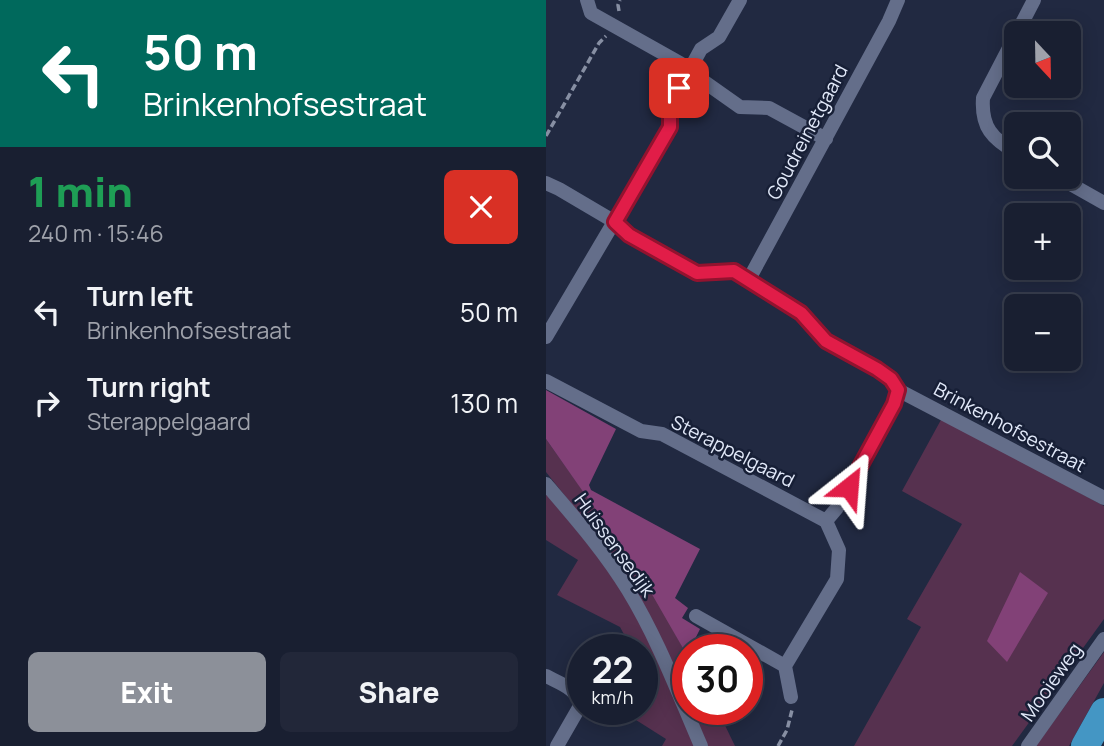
<!DOCTYPE html>
<meta charset="utf-8">
<style>
:root{--surface:#191f31;--page:#222739;--text:#f1f3f6;--muted:#9fa2ab;--line:#373d4d;--accent:#8c9099}
body{margin:0;font-family:Manrope,sans-serif;background:var(--page);color:var(--text);height:100vh;display:flex;flex-direction:column;font-size:26px;white-space:nowrap}
*{box-sizing:border-box;margin:0}
p{font-size:23px;color:var(--muted)}
.icon{flex:none;width:38px;height:38px;fill:none;stroke:currentColor;stroke-width:2;stroke-linecap:round;stroke-linejoin:round}
.map{position:relative;flex:1;overflow:hidden}
.panel{display:flex;flex-direction:column;background:var(--surface);width:546px}
.panel>*{flex:none}
.top-card{background:#00695c;color:#fff;overflow:hidden}
.needle{width:46px;rotate:158deg}
.buttons{position:absolute;left:458px;top:21px;display:grid;gap:14px}
.buttons a{display:grid;place-items:center;width:77px;height:77px;border-radius:10px;background:var(--surface);box-shadow:0 4px 18px #0003,0 0 0 2px var(--line);font-size:35px}
.speed{position:absolute;left:21px;top:634px;display:flex;gap:14px;font-size:35px;font-weight:700;text-align:center}
.speed>*{display:grid;place-content:center;width:91px;height:91px;border-radius:50%;background:var(--surface);box-shadow:0 4px 18px #0003,0 0 0 2px var(--line);line-height:1}
.speed small{font-size:18px;font-weight:400}
.speed .limit{border:10px solid #d22;background:#fff;color:#111}
.pin{position:absolute;display:grid;place-items:center;width:60px;height:60px;color:#fff;margin:-30px;border-radius:14px;box-shadow:0 4px 10px #0006}
.me{position:absolute;width:77px;margin:-38px;rotate:28deg;stroke-linejoin:round;filter:drop-shadow(0 0 5px #0008)}
.turn{display:flex;align-items:center;gap:24px;height:147px;padding:0 28px;font-size:32px}
.turn .icon{width:91px;height:91px;stroke-width:2.5}
.turn b{display:block;font-size:49px;line-height:60px}
.round{display:grid;place-items:center;flex:none;width:74px;height:74px;border-radius:10px;background:var(--page)}
.head{display:flex;align-items:center;justify-content:space-between;height:119px;padding:0 28px}
h1{font-size:42px;font-weight:800;line-height:52px;color:#1e9e55}
.cta{display:flex;gap:14px;margin-top:auto;padding:14px 28px}
.cta a{flex:1;height:80px;border-radius:10px;background:var(--accent);color:#fff;font-size:28px;font-weight:800;line-height:80px;text-align:center}
.cta a+a{background:var(--page);color:var(--text)}
ul{padding:0;list-style:none}
li{display:flex;align-items:center;gap:21px;height:91px;padding:0 28px}
li div{flex:1}
li b{display:block;font-size:26px}
li em{font-style:normal}
main{display:flex;flex:1;min-height:0}
.map>svg:first-child{display:block}
</style>
<main>
<section class="panel">
<div class="top-card">
<div class="turn"><svg class="icon" aria-label="left" viewBox="0 0 24 24"><path d="M17 20v-9H6M10 6l-5 5 5 5"/></svg><div><b>50 m</b>Brinkenhofsestraat</div></div>
</div>
<div class="head"><div><h1>1 min</h1><p>240 m · 15:46</p></div><a class="round" style="background:#d93025;color:#fff"><svg class="icon" aria-label="close" viewBox="0 0 24 24"><path d="M6 6l12 12M18 6L6 18"/></svg></a></div>
<ul>
<li><svg class="icon" aria-label="left" viewBox="0 0 24 24"><path d="M17 20v-9H6M10 6l-5 5 5 5"/></svg><div><b>Turn left</b><p>Brinkenhofsestraat</p></div><em>50 m</em></li>
<li><svg class="icon" aria-label="right" viewBox="0 0 24 24"><path d="M7 20v-9h11M14 6l5 5-5 5"/></svg><div><b>Turn right</b><p>Sterappelgaard</p></div><em>130 m</em></li>
</ul>
<div class="cta"><a>Exit</a><a>Share</a></div>
</section>
<div class="map">
<svg width="558" height="746" viewBox="0 0 558 746">
<rect width="100%" height="100%" fill="#212941"/>
<!-- green -->
<path fill="#56314f" d="M 396,418 L 558,506 L 558,619 L 466,746 L 308,746 L 375,627 L 361,619 L 416,524 L 356,491 Z
M 0,439 L 74,543 L 114,606 L 142,657 L 142,698 L 71,561 L 0,472 Z
M 0,494 C 30,529 61,565 84,605 C 109,650 128,698 149,746 L 116,746 L 120,739 L 90,720 L 102,701 L 96,697 L 96,649 L 86,649 L 74,627 L 11,595 L 32,560 L 0,540 Z
M 558,652 L 558,683 L 523,746 L 490,746 Z
M 146,709 L 171,709 L 189,746 L 162,746 Z"/>
<!-- forest -->
<path fill="#824177" d="M 0,390 L 70,429 L 43,485 L 45,490 L 154,549 L 129,598 L 142,608 L 136,618 L 154,629 L 147,643 L 157,649 L 142,649 L 142,657 L 92,570 L 0,439 Z
M 474,572 L 502,593 L 461,662 L 441,641 Z"/>
<g fill="none" stroke-linecap="round" stroke-linejoin="round">
<!-- path -->
<path stroke="#878fa3" stroke-width="3.5" stroke-dasharray="7 3.5" stroke-linecap="butt" d="M 73,11 L 72,5 L 74,0
M 0,136 L 53,43 L 60,36
M 96,688 L 113,680
M 232,746 L 241,730 L 246,710"/>
<!-- street -->
<path stroke="#646e8a" stroke-width="14" d="M 41,0 L 45,13 L 134,63 L 143,71 L 194,107 L 223,108 L 280,139
M 471,153 C 446,139 435,127 437,98 L 488,0
M 512,177 L 558,203
M 0,183 L 13,189 L 69,222 L 83,235 L 151,273 L 188,271 L 255,313 L 280,341 L 331,369 L 345,379 L 352,390 L 348,404 L 291,508 L 280,521
M 202,281 L 343,21 L 352,0
M 0,337 L 124,127 L 124,106 L 143,71 L 155,49 L 173,37 L 194,0
M 0,381 L 95,431 L 116,434 L 280,521
M 352,390 L 558,498
M 0,484 C 29,518 59,552 82,590 C 112,639 132,693 155,746
M 150,616 L 239,666 L 291,579 L 293,550 L 280,521
M 239,666 L 245,697
M 0,676 C 13,683 33,689 34,706 L 11,746
M 482,746 L 558,639"/>
<!-- highway -->
<path stroke="#4496c4" stroke-width="28" d="M 539,746 L 558,712"/>
</g>
<g fill="none" stroke-linecap="round" stroke-linejoin="round">
<defs>
<path id="route" d="M 133,88 L 124,106 L 124,127 L 69,222 L 83,235 L 151,273 L 188,271 L 255,313 L 280,341 L 331,369 L 345,379 L 352,390 L 348,404 L 303,487"/>
</defs>
<!-- route casing -->
<use href="#route" stroke="#92132f" stroke-width="18"/>
<!-- route -->
<use href="#route" stroke="#e11d48" stroke-width="12"/>
</g>
<g text-anchor="middle" stroke-width="5" stroke-linejoin="round" paint-order="stroke">
<!-- street labels -->
<g font-size="19" fill="#e2e9f9" stroke="#171f36">
<text transform="translate(261 132) rotate(-62)" y="7">Goudreinetgaard</text>
<text transform="translate(464 427) rotate(28)" y="7">Brinkenhofsestraat</text>
<text transform="translate(187 451) rotate(27)" y="7">Sterappelgaard</text>
<text transform="translate(69 545) rotate(54)" y="7">Huissensedijk</text>
<text transform="translate(505 682) rotate(-55)" y="7">Mooieweg</text>
</g>
</g>
</svg>
<div class="buttons">
<a><svg class="needle" viewBox="-14 -14 28 28"><path d="M0-13l5 13h-10z" fill="#e53935"/><path d="M0 13l5-13h-10z" fill="#9fa2ab"/></svg></a>
<a><svg class="icon" aria-label="search" viewBox="0 0 24 24"><circle cx="10" cy="10" r="6"/><path d="M15 15l6 6"/></svg></a>
<a>+</a>
<a>−</a>
</div>
<div class="speed"><div>22<small>km/h</small></div><div class="limit">30</div></div>
<div class="pin" style="left:133px;top:88px;background:#d93025"><svg class="icon" aria-label="arrive" viewBox="0 0 24 24"><path d="M6 21V4h12l-3 4 3 4H6"/></svg></div>
<svg class="me" style="left:303px;top:487px" viewBox="-20 -20 40 40"><path d="M0-17L14 15 0 8-14 15z" fill="#e11d48" stroke="#fff" stroke-width="4"/></svg>
</div>
</main>
